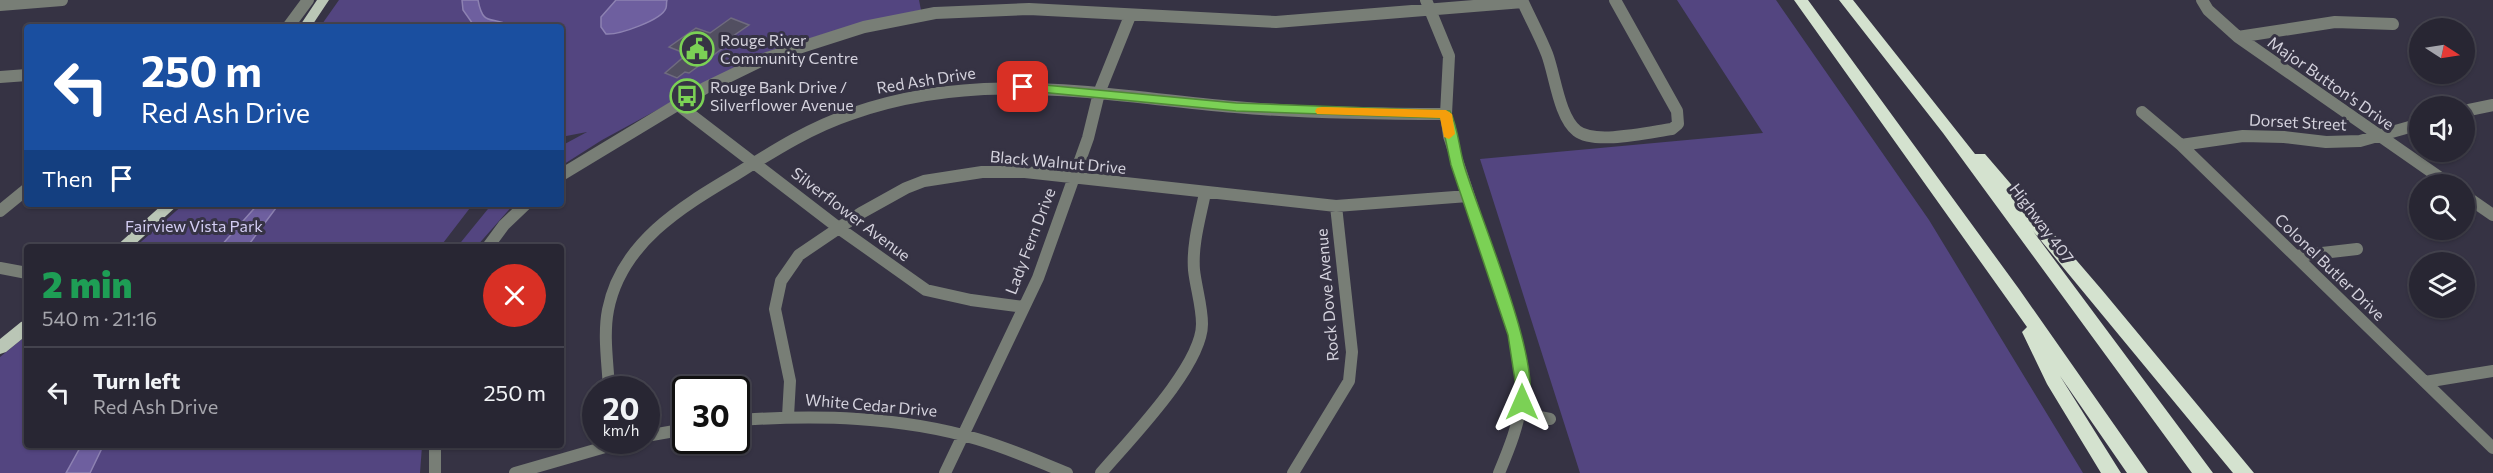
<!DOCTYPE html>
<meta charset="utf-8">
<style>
:root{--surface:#282633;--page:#302e3b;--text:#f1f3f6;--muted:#a5a5ac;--line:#44434e}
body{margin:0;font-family:Commissioner,sans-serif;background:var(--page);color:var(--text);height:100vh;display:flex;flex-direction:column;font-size:22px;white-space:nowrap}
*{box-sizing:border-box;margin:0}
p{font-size:20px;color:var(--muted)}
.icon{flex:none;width:33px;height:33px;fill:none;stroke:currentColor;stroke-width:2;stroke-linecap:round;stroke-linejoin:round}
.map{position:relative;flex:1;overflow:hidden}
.sheet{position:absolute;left:24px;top:244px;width:540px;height:204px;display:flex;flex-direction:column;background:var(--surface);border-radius:6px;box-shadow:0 2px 4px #0004,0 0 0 2px var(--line)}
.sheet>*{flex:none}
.hud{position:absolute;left:24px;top:24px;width:540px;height:183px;border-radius:6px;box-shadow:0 2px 4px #0004,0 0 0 2px var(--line);background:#1a4fa0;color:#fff;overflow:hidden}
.needle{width:39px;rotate:102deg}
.fabs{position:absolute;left:2409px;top:18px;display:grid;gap:12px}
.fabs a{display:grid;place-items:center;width:66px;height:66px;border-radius:50%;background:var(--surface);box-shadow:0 2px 4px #0004,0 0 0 2px var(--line);font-size:30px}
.speed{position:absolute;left:582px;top:376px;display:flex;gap:12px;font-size:30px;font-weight:700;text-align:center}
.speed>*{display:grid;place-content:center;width:78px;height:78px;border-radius:50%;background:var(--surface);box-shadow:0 2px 4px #0004,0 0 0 2px var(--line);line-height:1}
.speed small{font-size:15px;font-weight:400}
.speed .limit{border:3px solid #111;border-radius:9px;background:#fff;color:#111}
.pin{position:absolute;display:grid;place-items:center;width:51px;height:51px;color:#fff;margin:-26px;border-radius:12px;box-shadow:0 3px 9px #0006}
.me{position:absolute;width:66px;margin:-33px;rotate:0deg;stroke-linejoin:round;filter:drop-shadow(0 0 4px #0008)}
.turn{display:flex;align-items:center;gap:21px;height:126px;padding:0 18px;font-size:27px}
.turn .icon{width:78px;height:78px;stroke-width:2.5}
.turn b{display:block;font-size:42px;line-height:51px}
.then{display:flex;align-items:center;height:57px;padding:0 18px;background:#0003;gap:12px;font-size:22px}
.round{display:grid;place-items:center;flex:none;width:63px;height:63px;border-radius:32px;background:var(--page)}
.headline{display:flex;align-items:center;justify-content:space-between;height:102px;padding:0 18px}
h1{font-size:36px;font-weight:800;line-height:45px;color:#1e9e55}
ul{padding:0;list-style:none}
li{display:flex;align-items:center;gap:18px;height:90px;padding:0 18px;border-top:2px solid var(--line)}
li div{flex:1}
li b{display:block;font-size:22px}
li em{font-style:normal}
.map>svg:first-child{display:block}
</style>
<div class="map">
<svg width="2493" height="473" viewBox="0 0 2493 473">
<rect width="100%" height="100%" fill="#363344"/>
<!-- green -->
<path fill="#534580" d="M 339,0 L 919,0 L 921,10 L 853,25 L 758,55 L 602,140 L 561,166 L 561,146 L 587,132 L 561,137 L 561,27 L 320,27 Z
M 1677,0 L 1776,0 L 1929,220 L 2083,473 L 1580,473 L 1480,159 L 1763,133 Z
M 184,204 L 473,204 L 440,247 L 134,248 Z
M 492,204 L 514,204 L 476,247 L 457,247 Z
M 27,335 L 27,446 L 422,446 L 420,473 L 0,473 L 0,357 Z"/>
<!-- water -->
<path fill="#6e5f9f" stroke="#8d82b2" stroke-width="1.5" d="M 462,0 L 478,0 C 483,27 491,16 509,25 L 508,27 L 475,27 L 463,10 Z
M 616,0 L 667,0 C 666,3 667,5 666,8 C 662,20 619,35 606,34 L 601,27 L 601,17 Z
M 258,204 L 279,204 L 247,247 L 220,247 Z
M 81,446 L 103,446 L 90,473 L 66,473 Z"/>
<!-- building -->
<path fill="#524f61" stroke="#6f6b7f" stroke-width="1.5" d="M 731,18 L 749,25 L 723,43 L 727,45 L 689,73 L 685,72 L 677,78 L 665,73 L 687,54 L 669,47 L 696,28 L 710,33 Z"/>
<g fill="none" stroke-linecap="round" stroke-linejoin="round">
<!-- minor -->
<path stroke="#787e76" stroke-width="12" d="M 1426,0 L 1449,56 L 1446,114 L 1449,136 L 1515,335 C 1527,398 1523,415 1499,473
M 1522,0 C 1530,18 1540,36 1547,54 C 1555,75 1559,117 1577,131 C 1595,145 1650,132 1672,129 L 1678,124 L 1677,111 L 1615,0
M 2202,0 L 2208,10 L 2238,37 L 2449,184
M 0,5 L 62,0
M 288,27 L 308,0
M 2238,37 L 2335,22 L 2393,24
M 0,77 L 27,75
M 677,104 L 840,229 L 926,290 L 971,300 L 1024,307
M 2464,111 L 2493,105
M 2142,112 L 2181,145 L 2493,448
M 2181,145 L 2243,136 L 2284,137 L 2326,142 L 2360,141 L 2420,124
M 561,175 L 705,88 L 767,58 L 864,27 L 935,13 L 1029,9 L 1276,22 L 1523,2
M 2464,195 L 2493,215
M 0,211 L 27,189
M 487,248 L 504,225 L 526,204
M 2296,256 L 2357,249
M 0,268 L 27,273
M 2425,382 L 2493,371
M 609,390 C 608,364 603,336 608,310 C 621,243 681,207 735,175 C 772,152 809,128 851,114 C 981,68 1102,96 1235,107 C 1305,113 1375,114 1446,114
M 1520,413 L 1550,419
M 788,416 L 790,381 L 775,309 L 781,281 L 799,255 L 861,213 L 906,188 L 924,181 L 982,172 L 1025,172 L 1336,206 L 1468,196
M 736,420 C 817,415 899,416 977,439 C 1008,448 1037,461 1067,473
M 646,436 L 686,429
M 435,446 L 435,473
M 515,473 L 626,441
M 945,473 L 1038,278 L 1088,138 L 1099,93 L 1130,16
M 1101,473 C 1129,440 1202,366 1202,324 C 1202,306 1196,288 1194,270 C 1192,244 1200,218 1205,193
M 1293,473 L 1349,381 L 1352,352 L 1336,206"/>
<!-- major -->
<path fill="#bac6b6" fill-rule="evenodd" d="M 317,0 L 329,0 L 311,27 L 299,27 Z
M 163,204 L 179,204 L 131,248 L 114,248 Z
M 27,320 L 27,335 L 6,352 L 0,354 L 0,339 L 21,322 Z"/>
<!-- highway -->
<path fill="#d4e2cf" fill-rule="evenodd" d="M 1794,0 L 1808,0 L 2019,289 L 2148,473 L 2127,473 L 2060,376 L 2121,473 L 2101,473 L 2047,384 L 2022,332 L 2027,327 Z
M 1839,0 L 1853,0 L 1975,154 L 1985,154 L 2102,290 L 2254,473 L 2233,473 L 2033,231 L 2213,473 L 2192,473 L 1943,133 Z"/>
</g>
<!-- route -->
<path fill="#7bd155" stroke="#508837" stroke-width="1.5" d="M 1023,83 L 1236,103 L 1450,111 C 1458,127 1459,148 1464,165 C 1477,210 1546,370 1527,406 L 1516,406 L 1514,402 L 1516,387 L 1508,335 L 1451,165 L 1441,118 L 1236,111 L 1019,90 L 1017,87 Z"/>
<!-- slow -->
<path fill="#f59e0b" d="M 1322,107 L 1446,110 L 1452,114 L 1455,134 L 1449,139 L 1444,137 L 1440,118 L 1317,114 L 1315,111 L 1317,108 Z"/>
<!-- icons -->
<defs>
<symbol id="civic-ring" viewBox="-11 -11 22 22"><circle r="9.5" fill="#363344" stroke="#7bd155" stroke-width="1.5"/><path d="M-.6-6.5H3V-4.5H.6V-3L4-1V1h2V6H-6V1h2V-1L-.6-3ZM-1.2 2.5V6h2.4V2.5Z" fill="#7bd155"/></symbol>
<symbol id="bus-ring" viewBox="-11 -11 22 22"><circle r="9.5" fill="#363344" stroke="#7bd155" stroke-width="1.5"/><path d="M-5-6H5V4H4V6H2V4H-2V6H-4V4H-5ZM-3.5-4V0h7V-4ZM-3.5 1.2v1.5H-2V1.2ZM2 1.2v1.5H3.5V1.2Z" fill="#7bd155"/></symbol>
</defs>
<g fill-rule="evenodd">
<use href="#civic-ring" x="678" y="30" width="38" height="38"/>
<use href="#bus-ring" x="668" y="77" width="38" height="38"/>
</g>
<g text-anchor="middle" stroke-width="6" stroke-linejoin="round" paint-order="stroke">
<!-- poi labels -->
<g font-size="16" fill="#d4d2dd" stroke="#363344" text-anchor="start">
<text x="720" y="46">Rouge River<tspan x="720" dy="18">Community Centre</tspan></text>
<text x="710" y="93">Rouge Bank Drive /<tspan x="710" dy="18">Silverflower Avenue</tspan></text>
</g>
<!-- street labels -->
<g font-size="16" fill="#d4d2dd" stroke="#363344">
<text transform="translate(926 80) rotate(-9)" y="6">Red Ash Drive</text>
<text transform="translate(2331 83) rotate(35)" y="6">Major Button's Drive</text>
<text transform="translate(2298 122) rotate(3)" y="6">Dorset Street</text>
<text transform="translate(1058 162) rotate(5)" y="6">Black Walnut Drive</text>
<text transform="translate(851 214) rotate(37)" y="6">Silverflower Avenue</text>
<text transform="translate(2042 223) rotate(53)" y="6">Highway 407</text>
<text transform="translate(1030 241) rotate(-69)" y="6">Lady Fern Drive</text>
<text transform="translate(2330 267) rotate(44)" y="6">Colonel Butler Drive</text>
<text transform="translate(1327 295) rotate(-95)" y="6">Rock Dove Avenue</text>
<text transform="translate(871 405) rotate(5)" y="6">White Cedar Drive</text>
</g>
<!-- park labels -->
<g font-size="16" fill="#d3cdf3" stroke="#363344">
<text x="194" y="232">Fairview Vista Park</text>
</g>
</g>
</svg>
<div class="fabs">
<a><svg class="needle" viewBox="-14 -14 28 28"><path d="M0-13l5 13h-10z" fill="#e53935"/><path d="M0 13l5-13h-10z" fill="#a5a5ac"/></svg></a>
<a><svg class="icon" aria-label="sound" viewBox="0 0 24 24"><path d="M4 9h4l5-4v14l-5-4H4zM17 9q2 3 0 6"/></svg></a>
<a><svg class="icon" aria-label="search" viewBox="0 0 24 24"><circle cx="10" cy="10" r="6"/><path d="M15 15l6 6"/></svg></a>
<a><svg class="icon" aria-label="layers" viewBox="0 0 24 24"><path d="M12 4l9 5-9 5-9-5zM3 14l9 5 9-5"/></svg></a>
</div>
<div class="speed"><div>20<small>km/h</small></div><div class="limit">30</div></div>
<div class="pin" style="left:1023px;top:87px;background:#d93025"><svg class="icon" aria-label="arrive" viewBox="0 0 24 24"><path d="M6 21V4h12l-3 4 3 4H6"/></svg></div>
<svg class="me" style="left:1522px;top:402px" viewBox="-20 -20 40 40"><path d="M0-17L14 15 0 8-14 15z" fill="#7bd155" stroke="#fff" stroke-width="4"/></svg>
<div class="hud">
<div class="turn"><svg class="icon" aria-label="left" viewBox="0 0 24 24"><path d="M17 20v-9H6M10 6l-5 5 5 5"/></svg><div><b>250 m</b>Red Ash Drive</div></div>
<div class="then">Then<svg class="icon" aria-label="arrive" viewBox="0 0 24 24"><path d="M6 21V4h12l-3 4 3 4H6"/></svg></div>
</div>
<section class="sheet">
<div class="headline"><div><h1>2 min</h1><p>540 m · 21:16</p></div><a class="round" style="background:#d93025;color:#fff"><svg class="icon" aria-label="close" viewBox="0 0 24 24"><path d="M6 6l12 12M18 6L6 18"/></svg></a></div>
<ul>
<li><svg class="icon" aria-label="left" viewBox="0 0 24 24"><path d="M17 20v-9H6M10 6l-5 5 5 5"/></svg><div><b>Turn left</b><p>Red Ash Drive</p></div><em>250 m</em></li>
</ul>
</section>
</div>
